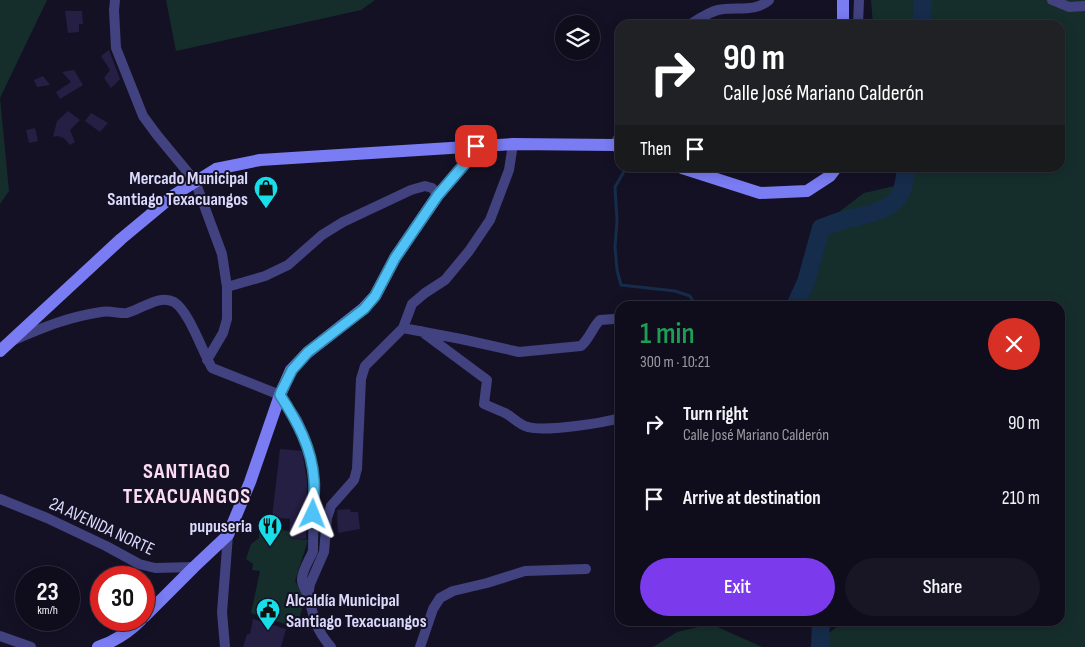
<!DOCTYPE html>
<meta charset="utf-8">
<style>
:root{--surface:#0f0d1c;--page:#181625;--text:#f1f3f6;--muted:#9b9ca3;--line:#2f2d3b;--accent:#7c3aed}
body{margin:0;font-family:"Sofia Sans Condensed",sans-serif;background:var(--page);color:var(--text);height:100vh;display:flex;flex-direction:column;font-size:19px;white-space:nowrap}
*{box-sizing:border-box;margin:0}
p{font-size:16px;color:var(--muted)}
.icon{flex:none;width:28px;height:28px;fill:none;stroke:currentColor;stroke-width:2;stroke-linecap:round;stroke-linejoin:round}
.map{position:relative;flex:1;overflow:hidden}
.side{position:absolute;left:615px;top:301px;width:450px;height:325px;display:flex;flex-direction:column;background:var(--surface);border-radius:15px;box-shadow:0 2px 12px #0003,0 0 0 1px var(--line)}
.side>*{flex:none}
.guide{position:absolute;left:615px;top:20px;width:450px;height:152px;border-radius:15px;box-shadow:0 2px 12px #0003,0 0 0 1px var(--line);background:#202124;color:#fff;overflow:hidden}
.tools{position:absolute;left:555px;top:15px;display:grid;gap:10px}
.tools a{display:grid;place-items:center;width:45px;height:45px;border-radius:50%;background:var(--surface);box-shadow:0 2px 12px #0003,0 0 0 1px var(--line);font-size:25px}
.speed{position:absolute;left:15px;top:566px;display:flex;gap:10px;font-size:25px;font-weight:700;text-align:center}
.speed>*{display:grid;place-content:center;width:65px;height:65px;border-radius:50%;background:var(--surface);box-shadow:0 2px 12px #0003,0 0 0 1px var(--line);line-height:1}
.speed small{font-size:12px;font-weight:400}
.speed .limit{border:8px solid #d22;background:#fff;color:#111}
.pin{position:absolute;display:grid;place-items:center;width:42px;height:42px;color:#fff;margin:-21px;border-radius:10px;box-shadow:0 2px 8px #0006}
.me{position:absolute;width:55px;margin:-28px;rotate:2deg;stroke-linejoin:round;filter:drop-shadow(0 0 4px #0008)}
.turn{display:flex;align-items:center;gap:18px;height:105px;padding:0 25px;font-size:22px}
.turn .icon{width:65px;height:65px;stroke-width:2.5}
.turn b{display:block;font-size:35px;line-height:42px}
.then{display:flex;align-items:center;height:48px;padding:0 25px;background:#0003;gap:10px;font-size:19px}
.round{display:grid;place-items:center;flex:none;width:52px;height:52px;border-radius:26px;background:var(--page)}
.summary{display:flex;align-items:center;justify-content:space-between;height:85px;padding:0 25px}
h1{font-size:30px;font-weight:600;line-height:38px;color:#1e9e55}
.cta{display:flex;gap:10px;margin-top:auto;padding:10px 25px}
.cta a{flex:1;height:58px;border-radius:30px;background:var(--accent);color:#fff;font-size:20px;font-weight:600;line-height:58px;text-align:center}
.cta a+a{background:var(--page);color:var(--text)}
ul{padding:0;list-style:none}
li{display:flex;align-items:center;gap:15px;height:75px;padding:0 25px}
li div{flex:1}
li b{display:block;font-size:19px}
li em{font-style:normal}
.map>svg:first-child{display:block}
</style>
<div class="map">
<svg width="1085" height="647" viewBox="0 0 1085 647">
<rect width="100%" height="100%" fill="#141125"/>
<!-- green -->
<path fill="#152e2c" d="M 0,0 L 47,0 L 0,98 L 9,191 L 0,204 Z
M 166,0 L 375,0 L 361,10 L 176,51 Z
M 871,0 L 1085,0 L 1085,647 L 810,647 L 838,626 L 839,621 L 1060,621 L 1060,306 L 804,306 L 811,292 L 827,221 L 864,193 L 912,182 L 914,168 L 1060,168 L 1060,25 L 873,25 Z
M 259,527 L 289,531 L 289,538 L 308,540 L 295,581 L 305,597 L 297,628 L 251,613 L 260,571 L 252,570 L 253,564 L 246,559 L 251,544 L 259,538 Z
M 711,624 L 762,647 L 653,647 L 677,632 Z"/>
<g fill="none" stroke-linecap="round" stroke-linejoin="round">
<!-- stream -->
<path stroke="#152c4b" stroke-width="3" d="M 626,168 L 615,187 L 617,221 L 615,247 L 617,270 L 621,285 L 675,291 L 690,296 L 696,306"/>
<!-- river -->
<path stroke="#152c4b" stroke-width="18" d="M 921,25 L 923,6 L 922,0
M 795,306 L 806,282 L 821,228 C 829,225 836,222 844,220 C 860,216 887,212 898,198 C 904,190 905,177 906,168
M 820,647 L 821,621"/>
</g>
<!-- building -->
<path fill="#251f44" d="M 65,11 L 82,11 L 83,24 L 79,24 L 79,32 L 68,33 Z
M 109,50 L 120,79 L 111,88 L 104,78 L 110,70 L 101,56 Z
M 74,70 L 83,85 L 60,99 L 56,92 L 71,82 L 62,72 Z
M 43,76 L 50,85 L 37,87 L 34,80 Z
M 68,111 L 80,120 L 70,130 L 75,142 L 70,145 L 64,138 L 57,136 L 53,137 L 57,121 Z
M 91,113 L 108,123 L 100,132 L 85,121 Z
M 35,128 L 38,141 L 29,143 L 26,130 Z
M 280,449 L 302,451 L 307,480 L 306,539 L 289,538 L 290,519 L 272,517 Z
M 350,509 L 351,512 L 358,512 L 360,529 L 338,533 L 337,510 Z
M 253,619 L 286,629 L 281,647 L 243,647 L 247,634 L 250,634 Z"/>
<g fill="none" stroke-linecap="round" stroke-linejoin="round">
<!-- street -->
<path stroke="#41427f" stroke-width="10" d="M 115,0 L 114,10 L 116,48 L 143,116 L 157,135 L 195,181 L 222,254 L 227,287 L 227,319 L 223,333 L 207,360
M 1052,0 L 1069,7 L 1085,6
M 689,25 C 697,20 709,12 718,10 C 735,6 755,13 769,0
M 858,25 L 859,0
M 614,145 L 620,135
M 227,287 L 265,276 L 288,265 L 322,235 L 343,222 L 411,190 L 425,186 L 432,188 L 438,195
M 403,328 L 461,339 L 519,352 L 581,346 C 590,338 592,328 600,320 L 614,319
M 421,331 L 487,380 L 484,404 C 491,407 498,410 505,413 C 513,417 519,425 528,427 C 545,432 603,423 620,418
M 14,340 C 44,327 68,317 101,312 C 110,310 119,314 127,313 C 142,309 159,294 174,302 C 189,311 203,353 212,368 L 280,395 L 297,420 L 306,441 L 313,468 L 314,480 L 313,551 C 310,559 301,572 302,580 C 302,586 307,592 309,598 C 314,619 316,630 331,647
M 0,499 L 47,518 L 106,546 L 139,564 L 155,568 L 194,567
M 308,596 L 310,584 L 324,552 L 327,518 L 331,506 L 354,480 L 357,469 L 361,379 L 365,366 L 403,328 L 412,304 L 425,293 L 445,280 L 469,251 L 490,220 L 509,170 L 513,144
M 0,636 L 31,647
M 225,647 L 222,612 L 228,535
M 420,647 L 433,609 L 440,598 L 453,591 L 487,583 L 525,571 L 586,569"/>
<!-- secondary -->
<path stroke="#797cf2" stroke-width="12" d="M 843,25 L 843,0
M 682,168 L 760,193 L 807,191 L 830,176 L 836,168
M 0,351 L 121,239 L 174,195 L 216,169 L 260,160 L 513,144 L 614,145 L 620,147
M 144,617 L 194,567 L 228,535 L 250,482 L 280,395 L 291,370 L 307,353 L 363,309 L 375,296 L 395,258 L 438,195 L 468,160 L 476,146
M 98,647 C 116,641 128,633 141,620"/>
</g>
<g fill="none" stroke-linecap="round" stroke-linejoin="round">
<defs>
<path id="route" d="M 313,514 C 313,503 315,491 314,480 C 312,448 297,421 280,395 L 281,392 L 292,370 L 308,352 L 364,309 L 375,296 L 395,258 L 438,195 L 468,160 L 476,146"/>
</defs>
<!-- route casing -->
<use href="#route" stroke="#337fa1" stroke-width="12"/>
<!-- route -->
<use href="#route" stroke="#4fc3f7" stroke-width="9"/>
</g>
<!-- icons -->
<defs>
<symbol id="shop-pin" viewBox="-11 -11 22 30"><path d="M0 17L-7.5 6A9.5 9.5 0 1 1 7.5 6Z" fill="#17dee9" stroke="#141125"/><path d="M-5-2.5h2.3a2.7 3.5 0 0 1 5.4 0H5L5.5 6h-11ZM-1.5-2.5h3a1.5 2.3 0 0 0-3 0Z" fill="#111"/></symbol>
<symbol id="restaurant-pin" viewBox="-11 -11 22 30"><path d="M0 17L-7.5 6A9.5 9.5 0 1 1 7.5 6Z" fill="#17dee9" stroke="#141125"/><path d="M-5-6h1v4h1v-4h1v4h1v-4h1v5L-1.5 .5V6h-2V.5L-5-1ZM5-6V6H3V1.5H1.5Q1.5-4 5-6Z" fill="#111"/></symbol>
<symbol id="civic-pin" viewBox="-11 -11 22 30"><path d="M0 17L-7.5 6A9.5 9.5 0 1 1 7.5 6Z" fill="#17dee9" stroke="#141125"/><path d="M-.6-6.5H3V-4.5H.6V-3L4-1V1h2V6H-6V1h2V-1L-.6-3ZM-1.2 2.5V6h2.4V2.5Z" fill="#111"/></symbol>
</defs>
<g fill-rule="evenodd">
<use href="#shop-pin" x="252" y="174" width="28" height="38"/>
<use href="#restaurant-pin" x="256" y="512" width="28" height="38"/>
<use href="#civic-pin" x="254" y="596" width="28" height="38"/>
</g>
<g text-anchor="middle" stroke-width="4" stroke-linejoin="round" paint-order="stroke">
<!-- poi labels -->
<g font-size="18" font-weight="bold" fill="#dbd9fb" stroke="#141125" text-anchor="end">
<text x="248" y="184">Mercado Municipal<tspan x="248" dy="21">Santiago Texacuangos</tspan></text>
<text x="252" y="532">pupuseria</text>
<text x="286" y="606" text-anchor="start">Alcaldía Municipal<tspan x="286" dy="21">Santiago Texacuangos</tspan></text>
</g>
<!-- street labels -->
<g font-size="18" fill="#dbd9fb" stroke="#141125">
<text transform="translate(102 526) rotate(25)" y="6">2A AVENIDA NORTE</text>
</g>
<!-- district labels -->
<g font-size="22" font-weight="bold" letter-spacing="1" fill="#fbdbf1" stroke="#141125">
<text x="187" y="478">SANTIAGO<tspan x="187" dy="25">TEXACUANGOS</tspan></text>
</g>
</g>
</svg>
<div class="tools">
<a><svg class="icon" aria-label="layers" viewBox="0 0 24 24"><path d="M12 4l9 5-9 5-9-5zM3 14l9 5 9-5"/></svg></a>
</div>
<div class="speed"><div>23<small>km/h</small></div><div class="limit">30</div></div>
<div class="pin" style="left:476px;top:146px;background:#d93025"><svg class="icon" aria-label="arrive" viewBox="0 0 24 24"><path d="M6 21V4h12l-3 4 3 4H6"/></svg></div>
<svg class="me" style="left:313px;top:514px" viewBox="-20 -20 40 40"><path d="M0-17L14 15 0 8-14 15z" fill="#4fc3f7" stroke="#fff" stroke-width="4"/></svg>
<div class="guide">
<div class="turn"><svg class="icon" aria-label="right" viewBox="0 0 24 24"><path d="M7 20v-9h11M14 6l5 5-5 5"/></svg><div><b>90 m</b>Calle José Mariano Calderón</div></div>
<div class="then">Then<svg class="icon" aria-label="arrive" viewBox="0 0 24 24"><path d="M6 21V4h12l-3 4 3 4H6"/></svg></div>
</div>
<section class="side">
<div class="summary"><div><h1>1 min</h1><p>300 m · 10:21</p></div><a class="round" style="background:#d93025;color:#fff"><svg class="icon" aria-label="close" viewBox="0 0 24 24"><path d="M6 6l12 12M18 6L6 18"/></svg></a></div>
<ul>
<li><svg class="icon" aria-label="right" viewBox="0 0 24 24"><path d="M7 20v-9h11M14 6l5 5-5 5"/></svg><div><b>Turn right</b><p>Calle José Mariano Calderón</p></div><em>90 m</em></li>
<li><svg class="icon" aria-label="arrive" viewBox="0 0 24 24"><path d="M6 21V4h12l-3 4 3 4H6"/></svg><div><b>Arrive at destination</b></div><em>210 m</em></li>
</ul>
<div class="cta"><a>Exit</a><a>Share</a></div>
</section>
</div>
